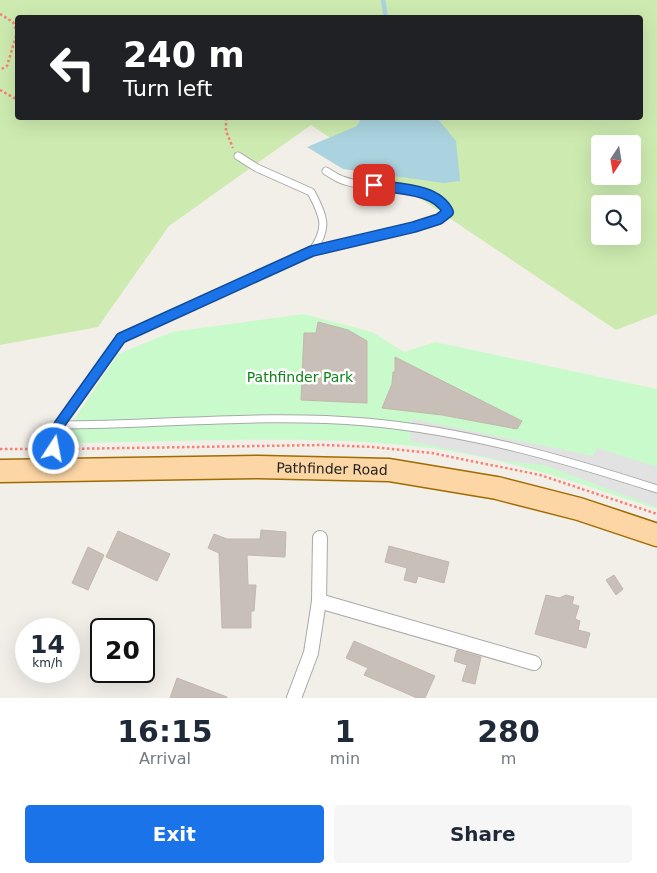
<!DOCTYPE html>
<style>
:root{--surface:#fff;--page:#f6f6f7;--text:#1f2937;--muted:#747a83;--accent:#1a73e8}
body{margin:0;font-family:"DejaVu Sans",sans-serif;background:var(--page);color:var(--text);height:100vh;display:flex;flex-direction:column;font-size:19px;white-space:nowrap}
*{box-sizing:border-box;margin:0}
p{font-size:16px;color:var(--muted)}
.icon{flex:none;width:28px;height:28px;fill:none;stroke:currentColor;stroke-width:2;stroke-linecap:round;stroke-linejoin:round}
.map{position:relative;height:698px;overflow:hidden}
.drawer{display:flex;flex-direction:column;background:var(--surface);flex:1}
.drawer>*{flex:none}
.guide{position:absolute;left:15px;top:15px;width:628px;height:105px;border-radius:5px;box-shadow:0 5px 20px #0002;background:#202124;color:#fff;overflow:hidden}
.needle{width:32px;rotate:192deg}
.controls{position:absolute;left:591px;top:135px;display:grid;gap:10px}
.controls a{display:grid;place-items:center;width:50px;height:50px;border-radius:5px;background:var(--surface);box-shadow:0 5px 20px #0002;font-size:25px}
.speed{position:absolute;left:15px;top:618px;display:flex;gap:10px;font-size:25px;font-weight:700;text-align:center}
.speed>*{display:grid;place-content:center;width:65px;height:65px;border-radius:50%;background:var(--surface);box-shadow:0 5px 20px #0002;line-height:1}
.speed small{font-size:12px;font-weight:400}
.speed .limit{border:2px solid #111;border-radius:8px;background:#fff;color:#111}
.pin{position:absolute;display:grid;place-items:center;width:42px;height:42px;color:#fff;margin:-21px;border-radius:10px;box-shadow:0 2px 8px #0006}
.me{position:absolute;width:55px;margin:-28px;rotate:11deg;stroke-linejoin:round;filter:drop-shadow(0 0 4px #0008)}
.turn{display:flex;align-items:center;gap:18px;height:105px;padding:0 25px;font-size:22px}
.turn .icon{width:65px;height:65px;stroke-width:2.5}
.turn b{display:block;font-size:35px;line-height:42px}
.eta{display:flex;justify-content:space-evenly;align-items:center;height:85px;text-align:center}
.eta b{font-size:30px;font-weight:700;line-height:35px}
.cta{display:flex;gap:10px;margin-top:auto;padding:10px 25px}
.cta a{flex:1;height:58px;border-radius:5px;background:var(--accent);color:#fff;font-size:20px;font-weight:700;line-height:58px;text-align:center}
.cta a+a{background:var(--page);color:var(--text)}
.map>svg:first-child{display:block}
</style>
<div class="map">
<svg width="657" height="698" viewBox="0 0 657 698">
<rect width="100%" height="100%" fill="#f2efe9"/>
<!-- grass -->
<path fill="#cdebb0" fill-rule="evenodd" d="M 0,0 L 657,0 L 657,314 L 616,330 L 311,125 L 169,226 L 98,327 L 0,345 ZM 18,18 L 640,18 L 640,118 L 18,118 ZM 600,144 L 632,144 L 632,176 L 600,176 ZM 600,204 L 632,204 L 632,236 L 600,236 Z"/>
<!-- park -->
<path fill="#c8facc" d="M 304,314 L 372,332 L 404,352 L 435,342 L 657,389 L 657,509 C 583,484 509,459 431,448 C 312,433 191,442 71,443 L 65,439 L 64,435 L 118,354 L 172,332 Z"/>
<!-- parking -->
<path fill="#e2e2e2" d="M 412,419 L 593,456 L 597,448 L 657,467 L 657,507 L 544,465 L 505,461 L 410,441 Z"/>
<!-- water -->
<path fill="#aad3df" d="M 361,118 L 437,118 L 456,141 L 460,181 L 444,183 L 343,169 L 307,147 L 357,126 Z"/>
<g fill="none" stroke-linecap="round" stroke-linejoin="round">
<!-- stream -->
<path stroke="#aad3df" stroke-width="4.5" d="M 383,0 L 386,18"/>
</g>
<!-- building -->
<path fill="#c7bfb8" stroke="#c4b6ab" d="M 318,322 L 348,330 L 367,341 L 367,403 L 301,400 L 304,333 L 316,333 Z
M 395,357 L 522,421 L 517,429 L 442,415 L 382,408 L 392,384 L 393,372 L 395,372 Z
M 261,530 L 286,532 L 285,557 L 247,555 L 248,585 L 256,585 L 254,611 L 251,611 L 251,628 L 222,628 L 219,553 L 208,548 L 214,534 L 227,539 L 260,539 Z
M 118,531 L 170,554 L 157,581 L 106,557 Z
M 389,546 L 449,562 L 444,583 L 418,576 L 416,583 L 404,580 L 407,568 L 385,562 Z
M 88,547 L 104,555 L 88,590 L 72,583 Z
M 614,575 L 623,589 L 616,595 L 606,580 Z
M 546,595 L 559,598 L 566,595 L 574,597 L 572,604 L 579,606 L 575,619 L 580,621 L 578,630 L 590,633 L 586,648 L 535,634 Z
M 354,641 L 435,676 L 425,698 L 417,698 L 364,675 L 368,668 L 346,658 Z
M 457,650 L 481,657 L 475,684 L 462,681 L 467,665 L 454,661 Z
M 177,678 L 227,697 L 227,698 L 170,698 Z"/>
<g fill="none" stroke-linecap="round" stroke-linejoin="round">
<defs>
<path id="service" d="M 238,156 L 257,168 L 311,192 C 324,216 329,228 312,251
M 59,425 L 121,338 L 312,251 L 414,227 L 439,219 L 448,212 C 433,179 367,192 340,179 C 335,177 331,174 326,171
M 54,466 L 54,437 L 59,425 C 161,425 264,413 366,422 C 467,431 561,458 657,489"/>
<path id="minor" d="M 319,601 L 534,663
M 294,698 L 311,653 L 319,601 L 320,538"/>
<g id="primary">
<path id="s1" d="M 0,471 L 258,467 L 389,470 L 497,488 L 579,509 L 657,535"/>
</g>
</defs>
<!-- service casing -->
<use href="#service" stroke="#a9a9a9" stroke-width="9"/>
<!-- minor casing -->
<use href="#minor" stroke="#a9a9a9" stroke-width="16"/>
<!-- primary casing -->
<use href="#primary" stroke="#a06b00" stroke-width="25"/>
<!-- path -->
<path stroke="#fa8072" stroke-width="2.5" stroke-dasharray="2.5 2.5" stroke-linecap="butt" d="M 0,14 L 13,22 L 17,33 L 7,66 L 0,70
M 0,90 L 18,100
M 226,118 L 226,131 L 233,148
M 0,449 L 44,449
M 62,449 L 323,445 L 373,447 L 432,453 L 540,475 L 657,514"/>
<!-- service -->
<use href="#service" stroke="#fff" stroke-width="7"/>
<!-- minor -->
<use href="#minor" stroke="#fff" stroke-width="14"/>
<!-- primary -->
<use href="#primary" stroke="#fcd6a4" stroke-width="22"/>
</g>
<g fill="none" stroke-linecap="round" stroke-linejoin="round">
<defs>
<path id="route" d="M 54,449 L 54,437 L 59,425 L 121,338 L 312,251 L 414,227 L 439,219 L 448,212 C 437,188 397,189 374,185"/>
</defs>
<!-- route casing -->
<use href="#route" stroke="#114b97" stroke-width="12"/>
<!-- route -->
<use href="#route" stroke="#1a73e8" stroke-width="9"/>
</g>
<g text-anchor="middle" stroke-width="5" stroke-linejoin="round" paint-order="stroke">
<!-- park labels -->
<g font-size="14" fill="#0c8416" stroke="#fff">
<text x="300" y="382">Pathfinder Park</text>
</g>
<!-- street labels -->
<g font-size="14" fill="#222" stroke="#fff">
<text dy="5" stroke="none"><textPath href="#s1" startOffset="332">Pathfinder Road</textPath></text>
</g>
</g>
</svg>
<div class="controls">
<a><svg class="needle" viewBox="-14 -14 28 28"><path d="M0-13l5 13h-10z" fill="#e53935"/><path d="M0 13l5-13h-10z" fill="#747a83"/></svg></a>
<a><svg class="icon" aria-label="search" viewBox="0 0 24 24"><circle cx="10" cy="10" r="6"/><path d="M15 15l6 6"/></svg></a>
</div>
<div class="speed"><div>14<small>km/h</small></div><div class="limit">20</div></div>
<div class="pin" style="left:374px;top:185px;background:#d93025"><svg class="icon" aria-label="arrive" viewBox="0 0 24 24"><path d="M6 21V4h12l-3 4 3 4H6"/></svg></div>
<svg class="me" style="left:54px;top:449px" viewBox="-20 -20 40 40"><circle r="17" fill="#1a73e8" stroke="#fff" stroke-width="3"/><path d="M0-11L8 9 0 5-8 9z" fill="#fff"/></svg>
<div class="guide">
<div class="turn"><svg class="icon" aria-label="left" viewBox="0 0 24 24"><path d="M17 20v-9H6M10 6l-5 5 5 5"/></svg><div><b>240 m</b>Turn left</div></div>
</div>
</div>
<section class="drawer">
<div class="eta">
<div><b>16:15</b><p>Arrival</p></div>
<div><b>1</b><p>min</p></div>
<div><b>280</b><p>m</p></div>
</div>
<div class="cta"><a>Exit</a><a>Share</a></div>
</section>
